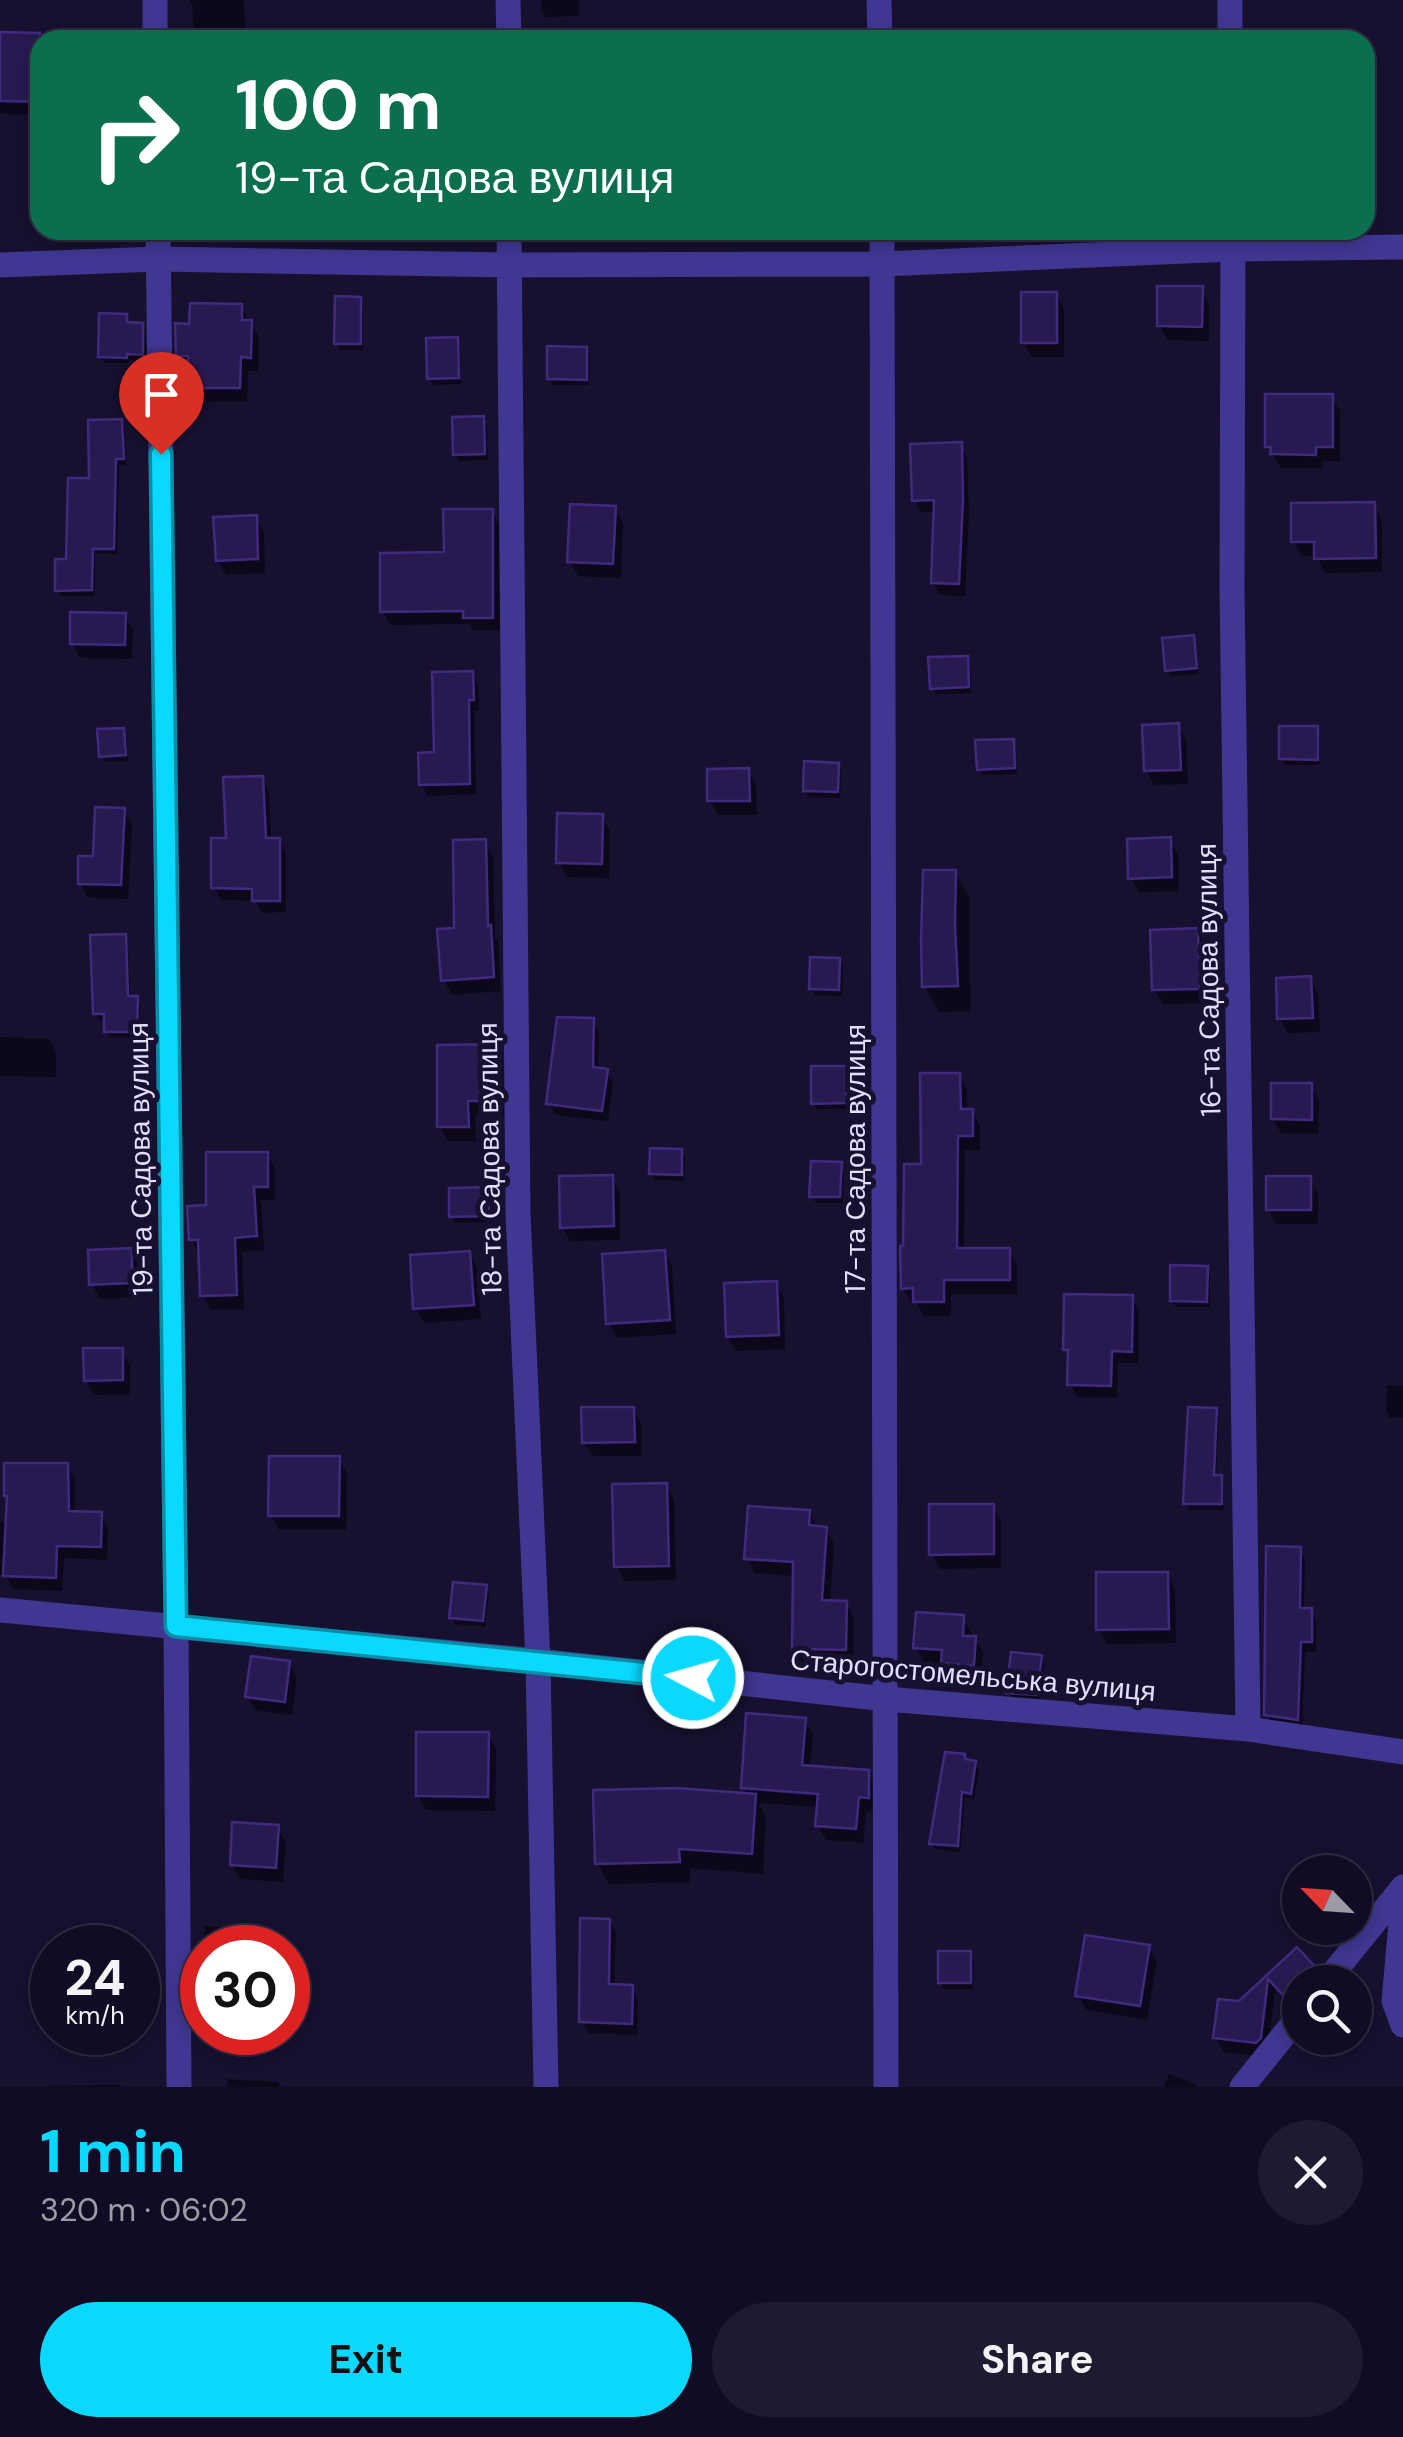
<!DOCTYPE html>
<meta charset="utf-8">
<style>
:root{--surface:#110c23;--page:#1e1a30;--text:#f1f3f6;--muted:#9c9ba6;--line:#302c41;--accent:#09d9ff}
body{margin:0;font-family:"DM Sans",sans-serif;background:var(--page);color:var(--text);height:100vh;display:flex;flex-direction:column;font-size:38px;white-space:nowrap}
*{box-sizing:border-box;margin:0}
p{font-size:32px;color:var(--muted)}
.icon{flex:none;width:55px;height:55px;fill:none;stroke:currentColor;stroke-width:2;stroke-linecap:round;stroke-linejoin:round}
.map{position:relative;height:2087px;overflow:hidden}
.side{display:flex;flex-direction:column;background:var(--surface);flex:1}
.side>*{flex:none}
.hud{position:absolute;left:30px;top:30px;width:1345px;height:210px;border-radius:30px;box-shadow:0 5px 15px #0003,0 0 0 2px var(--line);background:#0b6e4f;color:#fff;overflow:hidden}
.needle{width:65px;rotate:295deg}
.buttons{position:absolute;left:1282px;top:1855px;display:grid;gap:20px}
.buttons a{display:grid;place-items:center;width:90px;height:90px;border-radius:50%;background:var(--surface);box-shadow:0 5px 15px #0003,0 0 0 2px var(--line);font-size:50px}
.speed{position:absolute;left:30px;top:1925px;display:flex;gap:20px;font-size:50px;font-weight:700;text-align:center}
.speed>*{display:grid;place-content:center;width:130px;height:130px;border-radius:50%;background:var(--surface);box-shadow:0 5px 15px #0003,0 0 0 2px var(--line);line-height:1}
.speed small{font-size:25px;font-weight:400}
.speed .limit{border:15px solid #d22;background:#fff;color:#111}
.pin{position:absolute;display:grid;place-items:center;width:85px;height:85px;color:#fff;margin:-102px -42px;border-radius:50% 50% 50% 0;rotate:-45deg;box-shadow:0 0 10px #0007}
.pin .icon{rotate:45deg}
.me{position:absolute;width:110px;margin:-55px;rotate:276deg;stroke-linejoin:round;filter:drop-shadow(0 0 8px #0008)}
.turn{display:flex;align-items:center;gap:35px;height:210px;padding:0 40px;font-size:45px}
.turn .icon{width:130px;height:130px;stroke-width:2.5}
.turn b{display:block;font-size:70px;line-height:85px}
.round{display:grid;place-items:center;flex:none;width:105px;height:105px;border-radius:52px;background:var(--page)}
.overview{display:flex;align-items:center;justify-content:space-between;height:170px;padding:0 40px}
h1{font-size:60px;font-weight:700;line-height:75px;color:var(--accent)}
.action{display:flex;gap:20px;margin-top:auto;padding:20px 40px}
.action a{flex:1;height:115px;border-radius:60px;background:var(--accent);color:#111;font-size:40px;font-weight:700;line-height:115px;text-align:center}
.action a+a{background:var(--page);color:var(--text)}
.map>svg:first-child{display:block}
</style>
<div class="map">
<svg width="1403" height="2087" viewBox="0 0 1403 2087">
<rect width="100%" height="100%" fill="#17102f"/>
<!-- shadow -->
<path fill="#0007" d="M 189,0 L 244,0 L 246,40 L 194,40 L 192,4 Z
M 541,0 L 579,0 L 579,16 L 545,17 L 542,11 Z
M 0,34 L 49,35 L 52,40 L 40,40 L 40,115 L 0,114 Z
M 1201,289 L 1209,303 L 1209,341 L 1168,340 L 1159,326 Z
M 1056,295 L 1064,309 L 1064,357 L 1032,357 L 1023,342 Z
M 360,299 L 363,306 L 363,350 L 340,350 L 336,343 Z
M 241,307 L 259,337 L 258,371 L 248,371 L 247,402 L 199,402 L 190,387 L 190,370 L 187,369 L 178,355 L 191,326 Z
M 126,316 L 129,323 L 142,325 L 145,332 L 146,360 L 129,360 L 129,363 L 104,363 L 101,357 Z
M 457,340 L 460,346 L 461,384 L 433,385 L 430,378 Z
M 586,349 L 590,356 L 589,385 L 553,385 L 549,379 Z
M 1331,397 L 1340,411 L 1340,461 L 1323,461 L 1323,468 L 1281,468 L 1267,446 Z
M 483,418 L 487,425 L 488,460 L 459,461 L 455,454 Z
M 121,421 L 125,428 L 126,465 L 119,465 L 117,554 L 95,554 L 95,596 L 61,596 L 57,590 L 68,562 L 92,480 Z
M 960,445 L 967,457 L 969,513 L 965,596 L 940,595 L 933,582 L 936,512 L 921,512 L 914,500 Z
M 1374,505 L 1382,520 L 1382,572 L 1325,573 L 1317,556 L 1302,556 L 1294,542 Z
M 615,509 L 623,523 L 621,578 L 578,576 L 570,561 Z
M 492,511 L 499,524 L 500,630 L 473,630 L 470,624 L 390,625 L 383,612 Z
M 255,518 L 264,532 L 265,573 L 226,575 L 218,561 Z
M 124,615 L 133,630 L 132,659 L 80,658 L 72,643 Z
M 1192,638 L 1196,644 L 1199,674 L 1171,676 L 1167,670 Z
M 966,659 L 970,665 L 971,693 L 936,694 L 932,688 Z
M 471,673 L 478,685 L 479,711 L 474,711 L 476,794 L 428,796 L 421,784 Z
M 1178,726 L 1186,740 L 1188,784 L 1154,785 L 1146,770 Z
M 1317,729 L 1320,735 L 1320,765 L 1285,765 L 1281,759 Z
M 123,730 L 127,737 L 128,761 L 105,762 L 102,756 Z
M 1012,741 L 1016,748 L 1017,774 L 983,775 L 979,769 Z
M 837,765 L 841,772 L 840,798 L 809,797 L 805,790 Z
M 748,771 L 756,785 L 757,815 L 718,815 L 710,801 Z
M 262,778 L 269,791 L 271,840 L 279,840 L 286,853 L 286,912 L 262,913 L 255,901 L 221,900 L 214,887 L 228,840 Z
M 123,810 L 132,825 L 128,899 L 88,898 L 80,883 Z
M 601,816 L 610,831 L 609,878 L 567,877 L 559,862 Z
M 1169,840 L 1178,854 L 1179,891 L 1139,892 L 1130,878 Z
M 484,842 L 493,856 L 495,938 L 498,942 L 501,991 L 452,995 L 444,980 Z
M 955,873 L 970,899 L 969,953 L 971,1011 L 939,1012 L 925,987 Z
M 1197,930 L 1205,945 L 1207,1003 L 1163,1004 L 1154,990 Z
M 125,936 L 128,942 L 130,998 L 136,998 L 140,1005 L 139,1038 L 110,1037 L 106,1031 L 106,1020 L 99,1020 L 95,1014 Z
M 839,960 L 843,967 L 842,996 L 815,995 L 812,988 Z
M 1310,978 L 1318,993 L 1320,1032 L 1288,1033 L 1280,1018 Z
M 593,1020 L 599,1032 L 598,1070 L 606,1072 L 613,1083 L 608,1121 L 556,1115 L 549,1103 Z
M 0,1037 L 49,1039 L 56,1052 L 56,1077 L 0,1076 Z
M 495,1047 L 503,1061 L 504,1115 L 475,1115 L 476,1141 L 448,1141 L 440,1127 Z
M 844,1068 L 848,1075 L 848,1109 L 817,1109 L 814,1103 Z
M 959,1075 L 967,1090 L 967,1111 L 972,1111 L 980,1126 L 980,1150 L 965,1150 L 964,1250 L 1008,1250 L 1017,1265 L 1017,1294 L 951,1294 L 951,1316 L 924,1316 L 916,1302 L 911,1302 L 903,1288 L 923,1166 Z
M 1310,1085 L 1319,1100 L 1318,1134 L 1281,1133 L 1273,1119 Z
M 681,1151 L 685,1158 L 684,1181 L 655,1180 L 651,1174 Z
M 267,1154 L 275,1169 L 275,1200 L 261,1200 L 264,1250 L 242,1252 L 244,1309 L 211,1310 L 203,1296 L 199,1254 L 191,1239 L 208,1207 Z
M 840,1165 L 844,1171 L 843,1203 L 816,1203 L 812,1196 Z
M 611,1178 L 620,1192 L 620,1240 L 570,1241 L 562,1227 Z
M 1310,1179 L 1318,1193 L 1318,1224 L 1276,1224 L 1268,1209 Z
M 487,1189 L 490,1196 L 491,1222 L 455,1223 L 452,1216 Z
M 130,1250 L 139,1265 L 139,1297 L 100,1299 L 92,1284 Z
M 469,1253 L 477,1268 L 481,1319 L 424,1323 L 416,1308 Z
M 664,1253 L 672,1267 L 676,1334 L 617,1338 L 609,1323 Z
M 1207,1269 L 1210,1275 L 1210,1307 L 1176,1307 L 1172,1300 Z
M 775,1283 L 784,1298 L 785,1349 L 736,1351 L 728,1337 Z
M 1132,1298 L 1139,1310 L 1138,1363 L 1118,1363 L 1117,1398 L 1077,1397 L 1070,1384 L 1070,1358 L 1066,1350 Z
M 121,1350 L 130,1365 L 130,1394 L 94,1395 L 86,1381 Z
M 1387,1385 L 1403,1386 L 1403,1418 L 1390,1418 L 1386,1411 Z
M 633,1409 L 641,1424 L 642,1456 L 593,1456 L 584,1442 Z
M 1215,1410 L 1219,1417 L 1216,1478 L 1221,1478 L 1224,1484 L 1224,1510 L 1189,1510 L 1185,1503 Z
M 338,1458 L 347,1473 L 346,1530 L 279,1530 L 271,1515 Z
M 67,1465 L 75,1479 L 75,1514 L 100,1514 L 108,1528 L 107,1560 L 64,1558 L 62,1591 L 13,1589 L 5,1574 L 0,1574 L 0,1522 L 7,1522 L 6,1466 Z
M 666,1485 L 674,1500 L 676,1580 L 625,1581 L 616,1567 Z
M 992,1506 L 1001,1521 L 1001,1568 L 940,1569 L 932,1554 Z
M 809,1512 L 817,1526 L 826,1529 L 834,1544 L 830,1603 L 846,1603 L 854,1618 L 853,1664 L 802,1663 L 794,1648 L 795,1576 L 755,1573 L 747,1558 Z
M 1299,1549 L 1305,1559 L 1304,1610 L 1310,1610 L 1316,1620 L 1316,1652 L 1305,1652 L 1302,1729 L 1272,1724 L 1267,1714 Z
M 1167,1574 L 1175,1589 L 1176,1643 L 1107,1644 L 1099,1629 Z
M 485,1587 L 489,1594 L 485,1627 L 455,1624 L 452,1618 Z
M 962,1618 L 971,1632 L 970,1639 L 975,1639 L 983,1653 L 981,1680 L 952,1677 L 944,1664 L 924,1662 L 916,1648 Z
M 1040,1657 L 1044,1664 L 1040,1701 L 1012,1699 L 1009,1692 Z
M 289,1664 L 297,1678 L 292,1715 L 256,1711 L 248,1697 Z
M 804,1720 L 813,1734 L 810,1768 L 868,1773 L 876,1787 L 876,1812 L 866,1811 L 863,1843 L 826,1840 L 818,1825 L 819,1807 L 758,1803 L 766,1817 L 763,1874 L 690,1868 L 690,1882 L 609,1884 L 598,1864 L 748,1796 L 744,1788 Z
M 487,1735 L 496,1749 L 495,1811 L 426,1810 L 418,1796 Z
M 967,1762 L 975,1764 L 979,1770 L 974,1799 L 965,1797 L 960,1852 L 935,1849 L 931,1843 Z
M 277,1828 L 286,1842 L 283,1882 L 240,1879 L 232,1865 Z
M 609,1921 L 616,1933 L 614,1987 L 631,1987 L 638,1999 L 637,2035 L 588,2033 L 582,2021 Z
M 205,1926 L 268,1931 L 276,1948 L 203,1948 Z
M 1149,1947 L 1157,1962 L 1147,2020 L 1086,2010 L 1078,1995 Z
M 1297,1950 L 1314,1969 L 1322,1982 L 1300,1982 L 1300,2015 L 1275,1990 L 1268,2053 L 1265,2057 L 1224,2052 L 1215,2037 L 1240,2004 Z
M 970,1954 L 974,1960 L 973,1989 L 944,1989 L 940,1982 Z
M 1169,2074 L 1195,2084 L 1196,2087 L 1164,2087 Z
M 227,2079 L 278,2082 L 281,2087 L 227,2087 Z
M 119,2085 L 121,2087 L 49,2087 L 49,2086 Z"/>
<!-- building -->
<path fill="#281a51" stroke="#402a7f" stroke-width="2.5" d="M 0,32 L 40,33 L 40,102 L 0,101 Z
M 1157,286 L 1203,286 L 1202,327 L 1157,326 Z
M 1021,292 L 1057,292 L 1057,343 L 1021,343 Z
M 335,296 L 361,297 L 361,344 L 334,344 Z
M 190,303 L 242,304 L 242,320 L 252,320 L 251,358 L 241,357 L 240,388 L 188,388 L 188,356 L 176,356 L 175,323 L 189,324 Z
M 99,313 L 127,314 L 127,322 L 143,323 L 143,355 L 127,354 L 127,358 L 98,357 Z
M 458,337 L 459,378 L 427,379 L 426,338 Z
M 547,346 L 587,347 L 587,380 L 547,379 Z
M 1265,394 L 1333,394 L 1333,447 L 1316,447 L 1316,455 L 1270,454 L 1271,447 L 1265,447 Z
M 484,416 L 485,454 L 453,455 L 452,417 Z
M 122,419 L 124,459 L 116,459 L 114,549 L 93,549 L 92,590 L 55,591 L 55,559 L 66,559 L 68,478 L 89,478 L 88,420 Z
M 962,442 L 963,499 L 959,584 L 931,583 L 934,500 L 912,501 L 910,444 Z
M 1375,502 L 1376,558 L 1314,559 L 1314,542 L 1291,542 L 1291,503 Z
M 570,504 L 616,506 L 613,564 L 567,562 Z
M 443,509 L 493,509 L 493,618 L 463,618 L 463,611 L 380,612 L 380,553 L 444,552 Z
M 257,515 L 258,559 L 216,561 L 213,517 Z
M 70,612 L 126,613 L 125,645 L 70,644 Z
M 1194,635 L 1197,668 L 1165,671 L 1162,638 Z
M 968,656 L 969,687 L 930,689 L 928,657 Z
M 473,671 L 474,700 L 469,700 L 470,784 L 419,785 L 418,753 L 434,752 L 432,672 Z
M 1179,723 L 1181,770 L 1144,771 L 1142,725 Z
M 1279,726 L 1318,726 L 1318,760 L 1279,759 Z
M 124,728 L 126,755 L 99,757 L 97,729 Z
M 1014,739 L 1015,768 L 977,770 L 975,740 Z
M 804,761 L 839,763 L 838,792 L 803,791 Z
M 749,768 L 750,801 L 707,801 L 707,769 Z
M 263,776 L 266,838 L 280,838 L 280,901 L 252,901 L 252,889 L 211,888 L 211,838 L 226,838 L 223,777 Z
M 95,807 L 125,808 L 121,885 L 78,884 L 78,856 L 93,856 Z
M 557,813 L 603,814 L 602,864 L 556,863 Z
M 1171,837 L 1172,877 L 1128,879 L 1127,839 Z
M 486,839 L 488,926 L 491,925 L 494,977 L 441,981 L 437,929 L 454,928 L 453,840 Z
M 923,870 L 956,870 L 955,925 L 958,986 L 922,987 L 921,941 Z
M 1198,928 L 1200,989 L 1152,990 L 1150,930 Z
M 126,934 L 128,996 L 138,996 L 137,1032 L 104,1032 L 104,1014 L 93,1014 L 90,935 Z
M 810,957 L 840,958 L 839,990 L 809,989 Z
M 1311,976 L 1313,1018 L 1277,1019 L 1276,978 Z
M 557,1017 L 594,1018 L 593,1067 L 608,1069 L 602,1111 L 546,1104 Z
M 496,1044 L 497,1101 L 468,1101 L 469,1127 L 437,1127 L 437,1045 Z
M 811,1066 L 846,1066 L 846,1103 L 811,1104 Z
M 920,1073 L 960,1073 L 961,1109 L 973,1109 L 973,1136 L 958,1136 L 957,1248 L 1010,1248 L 1010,1280 L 944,1280 L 944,1302 L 913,1302 L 913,1288 L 901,1289 L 900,1246 L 903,1246 L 904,1164 L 921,1164 Z
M 1271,1083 L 1312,1083 L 1312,1120 L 1271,1119 Z
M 650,1148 L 682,1149 L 682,1175 L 649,1174 Z
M 206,1152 L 268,1152 L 268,1187 L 254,1187 L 257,1236 L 235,1238 L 237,1295 L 200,1296 L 198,1240 L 189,1240 L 187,1206 L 206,1205 Z
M 811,1161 L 842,1162 L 840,1197 L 809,1197 Z
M 613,1175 L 614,1226 L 560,1228 L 559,1176 Z
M 1266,1176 L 1311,1176 L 1311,1210 L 1266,1210 Z
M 488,1187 L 489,1216 L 449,1217 L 449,1188 Z
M 132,1248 L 132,1283 L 89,1285 L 88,1250 Z
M 665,1250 L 670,1320 L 606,1324 L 602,1254 Z
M 470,1251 L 474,1305 L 413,1309 L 410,1255 Z
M 1170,1265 L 1208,1266 L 1207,1302 L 1170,1301 Z
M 777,1281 L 779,1335 L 726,1337 L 724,1283 Z
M 1064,1294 L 1133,1295 L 1132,1352 L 1112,1351 L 1111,1386 L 1067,1385 L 1068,1350 L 1063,1350 Z
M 83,1348 L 123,1348 L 123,1380 L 84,1381 Z
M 581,1407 L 634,1407 L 635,1442 L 582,1443 Z
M 1188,1407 L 1217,1408 L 1214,1475 L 1222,1475 L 1222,1504 L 1183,1504 Z
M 269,1456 L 340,1456 L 339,1516 L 268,1516 Z
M 4,1463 L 68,1463 L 69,1511 L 102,1512 L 101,1547 L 57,1546 L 56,1578 L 3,1576 L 7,1496 L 4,1496 Z
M 667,1483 L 669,1566 L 614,1567 L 612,1484 Z
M 929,1504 L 994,1504 L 994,1554 L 929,1555 Z
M 748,1506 L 810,1510 L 809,1525 L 827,1527 L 822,1600 L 847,1601 L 846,1650 L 792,1649 L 793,1562 L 744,1559 Z
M 1266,1546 L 1301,1547 L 1300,1608 L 1312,1608 L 1312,1642 L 1301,1642 L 1298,1720 L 1264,1715 Z
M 1096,1572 L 1168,1572 L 1169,1629 L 1096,1630 Z
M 453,1582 L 487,1585 L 483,1621 L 449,1618 Z
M 916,1612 L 964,1615 L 963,1636 L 976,1636 L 974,1666 L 941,1663 L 942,1650 L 913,1648 Z
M 1011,1652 L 1042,1655 L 1037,1695 L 1006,1693 Z
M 251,1656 L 290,1661 L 285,1702 L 245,1697 Z
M 746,1713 L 806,1718 L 802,1765 L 869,1770 L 869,1798 L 859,1797 L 856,1829 L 815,1826 L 818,1794 L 741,1788 Z
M 416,1732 L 489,1732 L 488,1797 L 416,1796 Z
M 945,1752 L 965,1754 L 965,1759 L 976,1761 L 971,1794 L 962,1792 L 958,1846 L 929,1844 Z
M 677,1788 L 756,1794 L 752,1854 L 679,1849 L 680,1862 L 595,1864 L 593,1790 Z
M 232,1822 L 279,1825 L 276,1868 L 230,1865 Z
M 580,1918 L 610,1919 L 609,1984 L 633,1985 L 632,2024 L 579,2022 Z
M 1085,1935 L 1150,1945 L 1140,2006 L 1075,1996 Z
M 1297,1947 L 1316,1968 L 1310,1982 L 1300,1982 L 1300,1993 L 1290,2003 L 1268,1979 L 1261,2038 L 1256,2043 L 1213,2038 L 1218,1999 L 1239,2001 Z
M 938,1951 L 971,1951 L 971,1983 L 938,1983 Z"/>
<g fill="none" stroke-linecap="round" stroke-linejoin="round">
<!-- minor -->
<path stroke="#3f3791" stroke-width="25" d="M 155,0 L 155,40
M 508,0 L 509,40
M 879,0 L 880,40
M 1230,0 L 1230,40
M 158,230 L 176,1626 L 179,2087
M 509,230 L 518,1213 L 538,1661 L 546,2087
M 882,230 L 886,2087
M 1233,230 L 1232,590 L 1248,1729
M 0,265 L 158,259 L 509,265 L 883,264 L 1233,249 L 1403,247
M 0,1610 L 538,1661 L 886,1699 L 1248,1729 L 1403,1752
M 1403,1901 L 1394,2001 L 1403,2025
M 1326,1982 L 1403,1887
M 1242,2087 L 1300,2015"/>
</g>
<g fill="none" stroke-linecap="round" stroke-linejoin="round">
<defs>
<path id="route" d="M 161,454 L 176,1626 L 693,1678"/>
</defs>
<!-- route casing -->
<use href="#route" stroke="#068da6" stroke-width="25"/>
<!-- route -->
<use href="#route" stroke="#09d9ff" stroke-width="18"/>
</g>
<g text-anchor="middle" stroke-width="10" stroke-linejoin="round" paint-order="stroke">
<!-- street labels -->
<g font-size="28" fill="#e3ddff" stroke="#17102f">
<text transform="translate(1208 980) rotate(-91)" y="10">16-та Садова вулиця</text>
<text transform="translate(140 1159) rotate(-91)" y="10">19-та Садова вулиця</text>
<text transform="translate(489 1159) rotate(-91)" y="10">18-та Садова вулиця</text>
<text transform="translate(855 1159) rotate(-90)" y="10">17-та Садова вулиця</text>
<text transform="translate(973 1675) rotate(5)" y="10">Старогостомельська вулиця</text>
</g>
</g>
</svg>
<div class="buttons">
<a><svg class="needle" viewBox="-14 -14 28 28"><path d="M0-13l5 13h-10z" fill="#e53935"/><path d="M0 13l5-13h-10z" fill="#9c9ba6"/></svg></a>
<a><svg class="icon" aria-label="search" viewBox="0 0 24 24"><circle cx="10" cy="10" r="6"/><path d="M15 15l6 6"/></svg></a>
</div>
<div class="speed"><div>24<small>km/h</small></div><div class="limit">30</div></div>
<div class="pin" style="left:161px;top:454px;background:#d93025"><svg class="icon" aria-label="arrive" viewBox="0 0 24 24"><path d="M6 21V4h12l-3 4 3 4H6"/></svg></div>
<svg class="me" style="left:693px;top:1678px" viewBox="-20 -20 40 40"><circle r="17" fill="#09d9ff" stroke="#fff" stroke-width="3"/><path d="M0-11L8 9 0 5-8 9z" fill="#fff"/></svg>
<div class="hud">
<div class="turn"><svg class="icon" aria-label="right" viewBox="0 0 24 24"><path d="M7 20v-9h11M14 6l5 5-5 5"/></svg><div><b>100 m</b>19-та Садова вулиця</div></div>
</div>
</div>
<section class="side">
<div class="overview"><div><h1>1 min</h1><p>320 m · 06:02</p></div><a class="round"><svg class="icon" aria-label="close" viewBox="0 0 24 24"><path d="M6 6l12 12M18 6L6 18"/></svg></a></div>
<div class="action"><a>Exit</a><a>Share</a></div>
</section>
